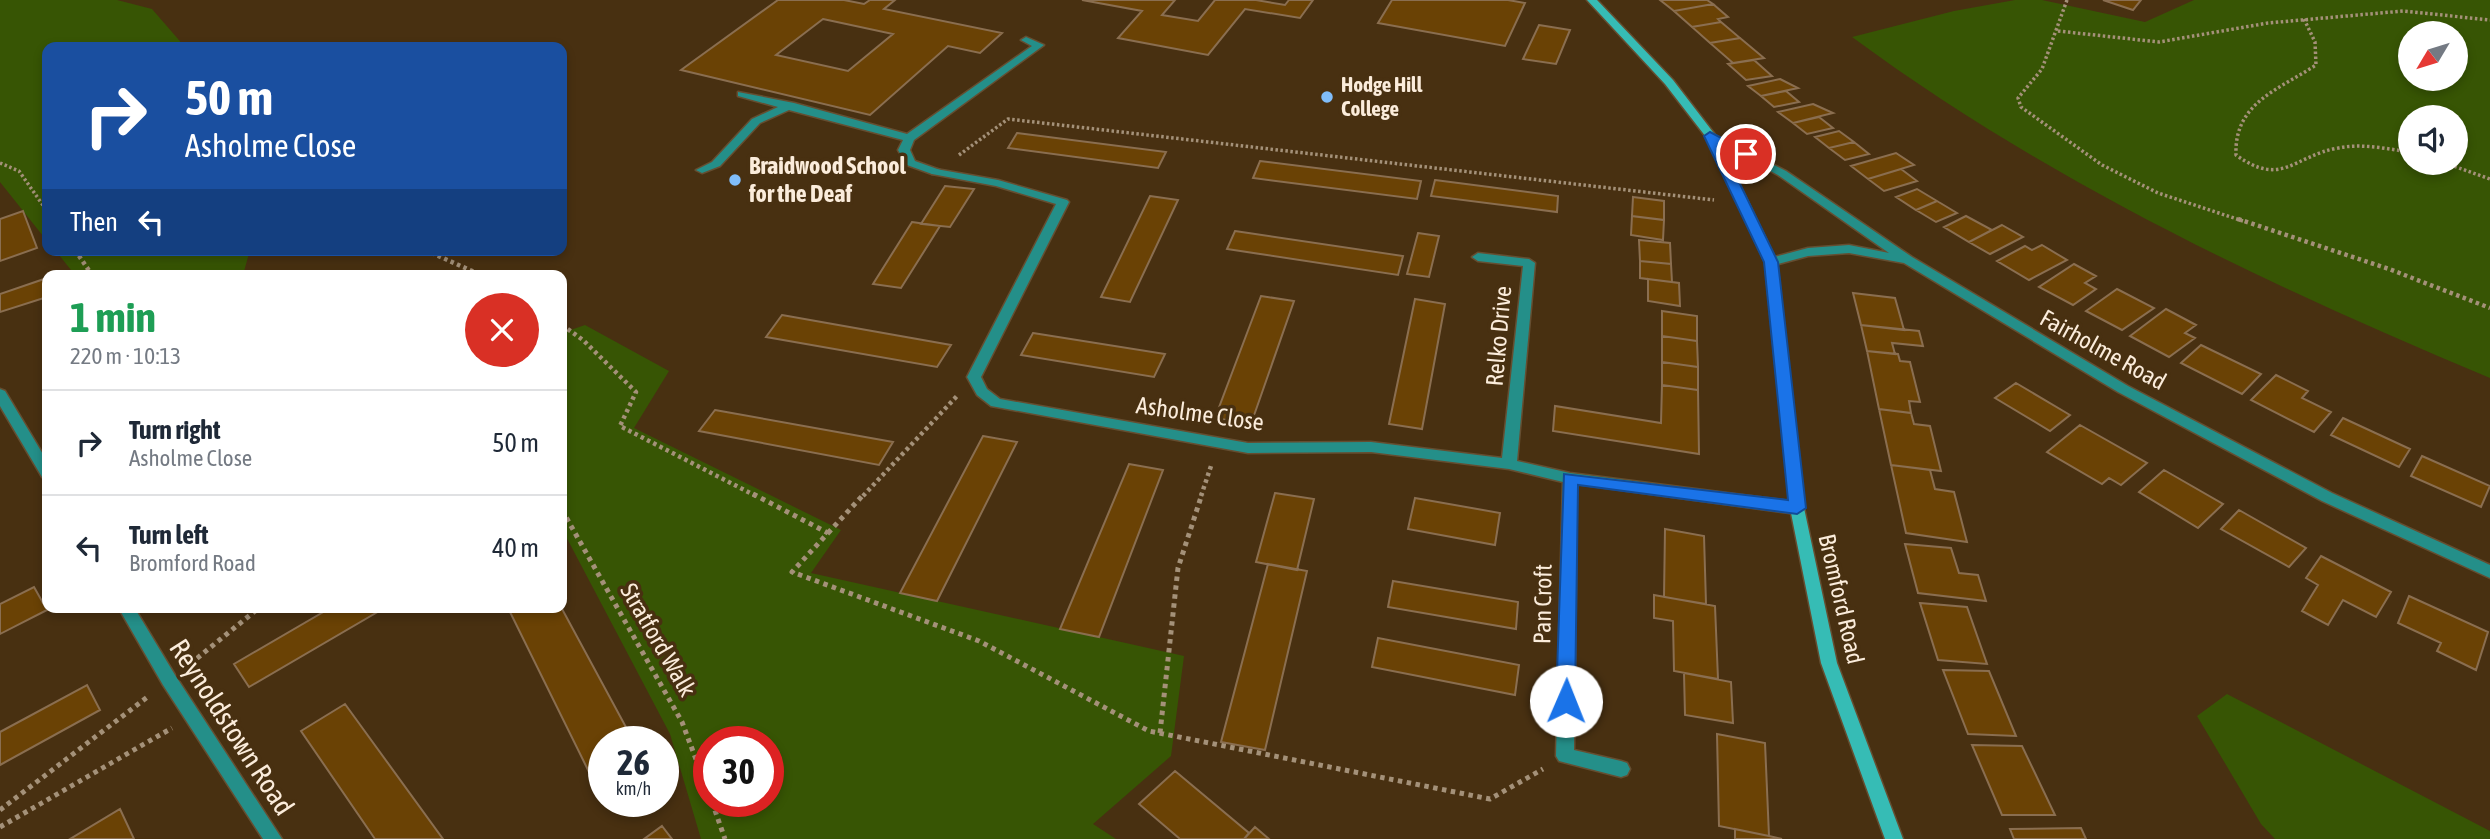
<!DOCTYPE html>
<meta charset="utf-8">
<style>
:root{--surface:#fff;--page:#f2f2f3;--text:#1f2937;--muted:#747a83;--line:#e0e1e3}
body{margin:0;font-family:"Asap Condensed",sans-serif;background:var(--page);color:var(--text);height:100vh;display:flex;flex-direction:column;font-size:26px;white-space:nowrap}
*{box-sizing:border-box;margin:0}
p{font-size:23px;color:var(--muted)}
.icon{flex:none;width:38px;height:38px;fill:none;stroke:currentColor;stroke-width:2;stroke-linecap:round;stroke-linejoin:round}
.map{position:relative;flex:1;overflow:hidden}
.side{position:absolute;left:42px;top:270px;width:525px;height:343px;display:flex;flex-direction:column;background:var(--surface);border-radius:14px;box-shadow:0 4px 10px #0003}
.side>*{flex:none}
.hud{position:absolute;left:42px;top:42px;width:525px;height:214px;border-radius:14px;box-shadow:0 4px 10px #0003;background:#1a4fa0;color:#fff;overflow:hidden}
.needle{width:46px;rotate:232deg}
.buttons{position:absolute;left:2398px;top:21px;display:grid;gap:14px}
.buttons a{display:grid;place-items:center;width:70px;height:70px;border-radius:50%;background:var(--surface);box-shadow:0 4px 10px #0003;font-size:35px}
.speed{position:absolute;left:588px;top:726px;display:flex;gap:14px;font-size:35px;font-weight:700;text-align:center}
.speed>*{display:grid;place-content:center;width:91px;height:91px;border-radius:50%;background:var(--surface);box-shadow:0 4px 10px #0003;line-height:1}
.speed small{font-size:18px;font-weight:400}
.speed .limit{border:10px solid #d22;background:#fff;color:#111}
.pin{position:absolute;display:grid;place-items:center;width:60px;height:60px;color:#fff;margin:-30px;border:4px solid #fff;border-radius:50%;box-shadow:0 2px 7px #0007}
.me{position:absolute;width:77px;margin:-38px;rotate:1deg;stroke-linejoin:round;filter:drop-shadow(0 0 5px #0008)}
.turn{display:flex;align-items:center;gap:24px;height:147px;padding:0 28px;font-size:32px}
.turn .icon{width:91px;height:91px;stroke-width:2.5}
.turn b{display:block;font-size:49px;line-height:60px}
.then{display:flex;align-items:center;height:66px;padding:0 28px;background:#0003;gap:14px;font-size:26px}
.round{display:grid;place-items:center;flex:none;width:74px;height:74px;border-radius:37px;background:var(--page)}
.headline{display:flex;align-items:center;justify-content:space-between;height:119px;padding:0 28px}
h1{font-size:42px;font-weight:700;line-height:52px;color:#1e9e55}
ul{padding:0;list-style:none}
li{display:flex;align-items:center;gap:21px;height:105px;padding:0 28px;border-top:2px solid var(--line)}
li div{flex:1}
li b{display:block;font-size:26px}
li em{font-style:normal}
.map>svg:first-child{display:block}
</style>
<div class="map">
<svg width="2490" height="839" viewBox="0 0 2490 839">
<rect width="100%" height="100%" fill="#483011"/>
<!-- green -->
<path fill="#375504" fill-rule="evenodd" d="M 0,0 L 117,0 L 152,9 L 185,47 L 47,47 L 47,241 L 0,182 Z
M 2015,0 L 2042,0 L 2145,22 L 2194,0 L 2490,0 L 2490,378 C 2265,284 2049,182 1852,37 L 1954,11 ZM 2455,33 L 2455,79 L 2410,79 L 2410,33 ZM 2455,117 L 2455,163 L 2410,163 L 2410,117 Z
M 55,250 L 250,250 L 243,275 L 75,275 Z
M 585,325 L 669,371 L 634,428 L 841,530 L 811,573 L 1184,656 L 1171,756 L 1093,824 L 1116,839 L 701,839 L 670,734 L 562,529 L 562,333 ZM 709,742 L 768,742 L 768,802 L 709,802 Z
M 2227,694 L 2490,831 L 2490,839 L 2275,839 L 2261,824 L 2197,716 Z"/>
<!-- building -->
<path fill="#6a4205" stroke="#8a6e50" stroke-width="2" fill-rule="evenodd" d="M 778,0 L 844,0 L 864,4 L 870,0 L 895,0 L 884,9 L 1002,33 L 980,53 L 948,46 L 870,115 L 681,70 ZM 823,19 L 893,34 L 848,71 L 776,55 Z
M 1082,0 L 1175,0 L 1162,15 L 1198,21 L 1215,0 L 1256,0 L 1285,5 L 1289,0 L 1313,0 L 1300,18 L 1245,9 L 1208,55 L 1118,38 L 1142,11 Z
M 1392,0 L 1508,0 L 1525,3 L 1505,46 L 1378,23 Z
M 1660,0 L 1707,0 L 1713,4 L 1674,11 Z
M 2103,0 L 2141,0 L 2133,10 Z
M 1713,4 L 1728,17 L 1718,19 L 1721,22 L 1692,27 L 1674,11 Z
M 1721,22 L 1740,38 L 1710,43 L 1692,27 Z
M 1539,25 L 1570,30 L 1556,64 L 1523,59 Z
M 1740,38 L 1764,58 L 1733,63 L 1710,43 Z
M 1754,60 L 1772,76 L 1746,80 L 1728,64 Z
M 1780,79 L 1798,88 L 1761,96 L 1748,86 Z
M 1786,91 L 1799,102 L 1774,107 L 1761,96 Z
M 1813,104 L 1833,113 L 1793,123 L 1778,112 Z
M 1819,117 L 1833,128 L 1807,134 L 1793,123 Z
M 1839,131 L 1854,142 L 1829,148 L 1815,137 Z
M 1017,133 L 1166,152 L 1158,168 L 1008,148 Z
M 1854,142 L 1869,154 L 1845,160 L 1829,148 Z
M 1896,153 L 1914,165 L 1868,179 L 1851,166 Z
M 1260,161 L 1421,181 L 1417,199 L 1253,178 Z
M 1901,169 L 1917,181 L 1884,191 L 1868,179 Z
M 1435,180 L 1558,196 L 1557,212 L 1431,196 Z
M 945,186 L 974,189 L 950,227 L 921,224 Z
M 1917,189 L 1937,201 L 1916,210 L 1896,197 Z
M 1150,196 L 1178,200 L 1130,302 L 1101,297 Z
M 1633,197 L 1664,201 L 1664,220 L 1632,216 Z
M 1937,201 L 1957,213 L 1936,222 L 1916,210 Z
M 23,211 L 37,248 L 0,261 L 0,219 Z
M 1632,216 L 1664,220 L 1663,240 L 1631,235 Z
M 1966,216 L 1992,230 L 1969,242 L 1944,227 Z
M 912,222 L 940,226 L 901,288 L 873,284 Z
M 2002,225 L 2023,237 L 1990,254 L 1969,242 Z
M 1235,231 L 1403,256 L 1398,275 L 1227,249 Z
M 1418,233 L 1439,236 L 1429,277 L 1407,274 Z
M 1639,240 L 1670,243 L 1671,264 L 1640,261 Z
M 2042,245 L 2067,260 L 2029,280 L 1997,261 L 2025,246 L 2032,250 Z
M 1640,261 L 1671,264 L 1672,282 L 1640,278 Z
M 2074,264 L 2096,276 L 2085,283 L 2096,289 L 2073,305 L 2039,287 Z
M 47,278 L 47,297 L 0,312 L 0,294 Z
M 1648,279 L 1679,283 L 1680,306 L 1648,301 Z
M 2117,289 L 2154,308 L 2122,330 L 2086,311 Z
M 1853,293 L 1895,298 L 1904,330 L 1861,325 Z
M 1261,296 L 1294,301 L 1251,424 L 1215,418 Z
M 1415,299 L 1445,304 L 1422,429 L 1389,424 Z
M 2166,309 L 2196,325 L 2185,333 L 2195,338 L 2169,357 L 2130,336 Z
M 1662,311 L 1697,316 L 1697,341 L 1662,336 Z
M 782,315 L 951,345 L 937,367 L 766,337 Z
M 1861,325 L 1919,331 L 1923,346 L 1892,343 L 1895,354 L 1867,351 Z
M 1033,333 L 1165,354 L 1154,377 L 1021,355 Z
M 1662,336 L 1697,341 L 1698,367 L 1662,362 Z
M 2201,345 L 2261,374 L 2242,394 L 2181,363 Z
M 1867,351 L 1898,354 L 1900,361 L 1910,362 L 1920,402 L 1909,401 L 1911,413 L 1879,409 Z
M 1662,362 L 1698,367 L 1698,390 L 1662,385 Z
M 2276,375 L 2308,391 L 2302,398 L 2331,412 L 2314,432 L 2251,400 Z
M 2016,383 L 2070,415 L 2050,431 L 1995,398 Z
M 1662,385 L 1698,390 L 1699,454 L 1553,431 L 1555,406 L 1661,423 Z
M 1879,409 L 1911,413 L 1914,424 L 1930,426 L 1941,471 L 1891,465 Z
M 715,410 L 893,442 L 879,465 L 699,431 Z
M 2343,418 L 2410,449 L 2399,467 L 2331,435 Z
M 2080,425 L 2147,463 L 2121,485 L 2109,478 L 2102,484 L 2047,452 Z
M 983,436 L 1017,442 L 937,601 L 900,593 Z
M 2422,456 L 2490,486 L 2481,507 L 2411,476 Z
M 1129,464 L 1163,470 L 1099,637 L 1060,629 Z
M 1891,465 L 1930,470 L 1935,489 L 1954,492 L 1967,542 L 1906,533 Z
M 2164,470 L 2223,504 L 2198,528 L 2139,492 Z
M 1275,493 L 1314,499 L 1297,570 L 1256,562 Z
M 1415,498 L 1500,513 L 1495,545 L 1408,529 Z
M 2239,510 L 2306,548 L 2289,567 L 2221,529 Z
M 1665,529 L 1704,536 L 1706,604 L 1664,597 Z
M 1905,544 L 1951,548 L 1959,573 L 1978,575 L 1986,601 L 1918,593 Z
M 2321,556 L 2391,592 L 2376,617 L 2343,600 L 2328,625 L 2302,611 L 2318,585 L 2306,578 Z
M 1268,564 L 1307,571 L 1265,750 L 1221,742 Z
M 1393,581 L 1518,602 L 1516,629 L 1388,607 Z
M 34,587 L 47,610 L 0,634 L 0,604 Z
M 1654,595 L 1715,606 L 1718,679 L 1674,671 L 1673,621 L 1654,618 Z
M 2409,596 L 2488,632 L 2476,670 L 2437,651 L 2441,643 L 2398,623 Z
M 1920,603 L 1967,607 L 1987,664 L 1938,660 Z
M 332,607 L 386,607 L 249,687 L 234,664 Z
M 521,607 L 561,607 L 634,742 L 604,742 L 604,766 L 590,774 L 510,612 Z
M 1378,638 L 1519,665 L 1515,695 L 1372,667 Z
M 1943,670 L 1989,671 L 2016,736 L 1968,734 Z
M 1684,673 L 1731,682 L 1733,723 L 1685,715 Z
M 87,685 L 100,710 L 0,765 L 0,732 Z
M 345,704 L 443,839 L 375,839 L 301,731 Z
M 1717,734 L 1765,743 L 1769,836 L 1719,826 Z
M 1972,745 L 2022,746 L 2055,815 L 2002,815 Z
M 1175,771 L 1249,833 L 1244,839 L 1180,839 L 1139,804 Z
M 120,809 L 134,839 L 70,839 Z
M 662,826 L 672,839 L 644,839 Z
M 1255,827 L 1269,839 L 1244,839 Z
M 2081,828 L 2086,839 L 2014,839 L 2010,829 Z
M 1735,829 L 1769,836 L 1782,839 L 1735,839 Z"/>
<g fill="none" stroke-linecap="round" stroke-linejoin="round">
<defs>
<path id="lane" d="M 1026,37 L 1044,45 L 914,140 L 910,150 L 915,161 L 940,170 L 940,174 L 932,174 L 907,165 L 898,150 L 903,140 L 789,110 L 760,123 L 720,166 L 702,173 L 696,170 L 712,162 L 752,119 L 778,107 L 738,96 L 738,92 L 794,103 L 907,134 L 1032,46 L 1021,40 Z"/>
<path id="street" d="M 1711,133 L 1786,171 L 1912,257 L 2128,386 L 2332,493 L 2490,565 L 2490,578 L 2322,501 L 2118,392 L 1904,263 L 1849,253 L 1808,256 L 1771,266 L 1767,265 L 1765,262 L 1767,259 L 1808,248 L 1849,245 L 1889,253 L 1778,175 L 1707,138 L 1707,134 Z
M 936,169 L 998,180 L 1067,200 L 1069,202 L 981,377 L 987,389 L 1000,399 L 1248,443 L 1371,442 L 1502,458 L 1523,266 L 1478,261 L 1472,257 L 1478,253 L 1529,259 L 1535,263 L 1517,461 L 1570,473 L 1797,502 L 1802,504 L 1804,508 L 1802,512 L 1797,514 L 1577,484 L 1574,750 L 1621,761 L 1627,763 L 1630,769 L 1627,775 L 1621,777 L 1559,761 L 1556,756 L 1563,482 L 1509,469 L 1371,452 L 1248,453 L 991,406 L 977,395 L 967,377 L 1056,204 L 996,186 L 932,174 L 930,172 Z
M 0,389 L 5,391 L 47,461 L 47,478 L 42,477 L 0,406 Z
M 118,607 L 134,607 L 175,675 L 282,839 L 263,839 L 163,685 Z"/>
<path id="secondary" d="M 1587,0 L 1597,0 L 1673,80 L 1716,136 L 1777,262 L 1804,508 L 1837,663 L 1903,839 L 1885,839 L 1821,663 L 1790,508 L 1765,262 L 1706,137 L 1665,84 Z"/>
</defs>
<!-- lane casing -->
<use href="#lane" stroke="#654e31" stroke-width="3"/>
<!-- street casing -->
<use href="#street" stroke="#654e31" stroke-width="3"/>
<!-- secondary casing -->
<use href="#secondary" stroke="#654e31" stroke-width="3"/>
<!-- path-far2 -->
<path stroke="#a49179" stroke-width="3.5" stroke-dasharray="2.5 2.5" stroke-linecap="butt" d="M 2067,0 L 2042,69 L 2018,98 L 2021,107 L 2102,165 L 2158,193 L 2243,221
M 2304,19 L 2315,42 L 2316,65 C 2278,90 2234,103 2236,155 C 2282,188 2293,156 2338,148 C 2362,143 2387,149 2410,152
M 2058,31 L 2159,42 L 2268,23 L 2403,11 L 2490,20
M 176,45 L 178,47
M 959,155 L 1008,119 L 1714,200
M 0,163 L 19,171 L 47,211
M 2445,163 L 2490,179"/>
<!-- path-far1 -->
<path stroke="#a49179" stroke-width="4.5" stroke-dasharray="3.5 3.5" stroke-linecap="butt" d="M 2238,219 L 2389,269 L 2490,308
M 75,250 L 92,275
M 425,250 L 481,275
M 562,325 L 583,340 L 636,392 L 620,426 L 756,496
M 863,496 L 957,396
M 1201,496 L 1212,463"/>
<!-- path -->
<path stroke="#a49179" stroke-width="5" stroke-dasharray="4.5 4.5" stroke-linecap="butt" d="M 753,494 L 828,533 L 792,572 L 979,641 L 1149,731 L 1490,799 L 1543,769
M 562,510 L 682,722 L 709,794
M 828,533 L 864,494
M 190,664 L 260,607
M 1160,733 L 1178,568 L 1202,494
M 712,802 L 725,839
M 0,810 L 150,695
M 0,827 L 172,728"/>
<!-- lane -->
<use href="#lane" fill="#248f89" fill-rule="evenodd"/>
<!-- street -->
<use href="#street" fill="#248f89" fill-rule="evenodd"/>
<!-- secondary -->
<use href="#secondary" fill="#36bcb5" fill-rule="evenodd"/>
</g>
<!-- route -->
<path fill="#1a73e8" stroke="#114b97" stroke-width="2" d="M 1710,132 L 1752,154 L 1746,158 L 1722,147 L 1778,262 L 1806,508 L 1797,514 L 1578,485 L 1575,701 L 1573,706 L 1559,706 L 1556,701 L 1564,474 L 1788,500 L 1764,262 L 1704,136 Z"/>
<!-- markers -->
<g fill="#80bdfa" stroke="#483011" stroke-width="2.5">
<circle cx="1327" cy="97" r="7"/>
<circle cx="735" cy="180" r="7"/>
</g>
<g text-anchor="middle" stroke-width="7" stroke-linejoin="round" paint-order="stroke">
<!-- far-poi labels -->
<g font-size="21" font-weight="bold" fill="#fbecdb" stroke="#483011" text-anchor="start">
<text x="1341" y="92">Hodge Hill<tspan x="1341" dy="24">College</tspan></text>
</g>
<!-- poi labels -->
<g font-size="24" font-weight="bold" fill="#fbecdb" stroke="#483011" text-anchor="start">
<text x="749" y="174">Braidwood School<tspan x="749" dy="28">for the Deaf</tspan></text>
</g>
<!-- street labels -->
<g font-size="24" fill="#fbecdb" stroke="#483011">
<text transform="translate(1499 336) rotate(-85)" y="8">Relko Drive</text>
<text transform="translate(2103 350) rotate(29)" y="8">Fairholme Road</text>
<text transform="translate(1200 414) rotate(8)" y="8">Asholme Close</text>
<text transform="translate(1841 599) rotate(77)" y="8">Bromford Road</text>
<text transform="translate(1543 604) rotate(-89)" y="8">Pan Croft</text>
<text transform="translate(658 640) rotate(60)" y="8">Stratford Walk</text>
</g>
<!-- near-street labels -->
<g font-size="28" fill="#fbecdb" stroke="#483011">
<text transform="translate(232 727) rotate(57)" y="10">Reynoldstown Road</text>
</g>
</g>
</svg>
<div class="buttons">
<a><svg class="needle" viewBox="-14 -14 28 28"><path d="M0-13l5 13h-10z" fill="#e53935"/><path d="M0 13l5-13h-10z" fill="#747a83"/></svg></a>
<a><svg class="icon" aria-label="sound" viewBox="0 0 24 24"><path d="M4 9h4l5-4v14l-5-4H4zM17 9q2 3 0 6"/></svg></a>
</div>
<div class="speed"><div>26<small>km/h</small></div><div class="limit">30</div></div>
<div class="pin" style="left:1746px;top:154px;background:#d93025"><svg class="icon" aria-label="arrive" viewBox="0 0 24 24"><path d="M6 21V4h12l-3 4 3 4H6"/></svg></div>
<svg class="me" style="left:1566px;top:701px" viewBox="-20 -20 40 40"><circle r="19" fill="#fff"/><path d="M0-13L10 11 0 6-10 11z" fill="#1a73e8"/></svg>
<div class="hud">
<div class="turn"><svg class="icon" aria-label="right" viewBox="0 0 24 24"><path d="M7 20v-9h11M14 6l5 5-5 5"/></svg><div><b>50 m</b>Asholme Close</div></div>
<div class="then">Then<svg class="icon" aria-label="left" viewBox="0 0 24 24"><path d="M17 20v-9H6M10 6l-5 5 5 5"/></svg></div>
</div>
<section class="side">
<div class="headline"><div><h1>1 min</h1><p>220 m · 10:13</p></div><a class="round" style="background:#d93025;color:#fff"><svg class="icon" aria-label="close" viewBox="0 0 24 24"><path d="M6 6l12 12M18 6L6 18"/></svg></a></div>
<ul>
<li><svg class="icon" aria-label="right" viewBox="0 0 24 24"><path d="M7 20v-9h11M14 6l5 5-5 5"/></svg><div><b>Turn right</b><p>Asholme Close</p></div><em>50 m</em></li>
<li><svg class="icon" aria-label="left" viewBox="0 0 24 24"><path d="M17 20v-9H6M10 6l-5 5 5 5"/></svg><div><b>Turn left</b><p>Bromford Road</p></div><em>40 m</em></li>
</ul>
</section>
</div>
